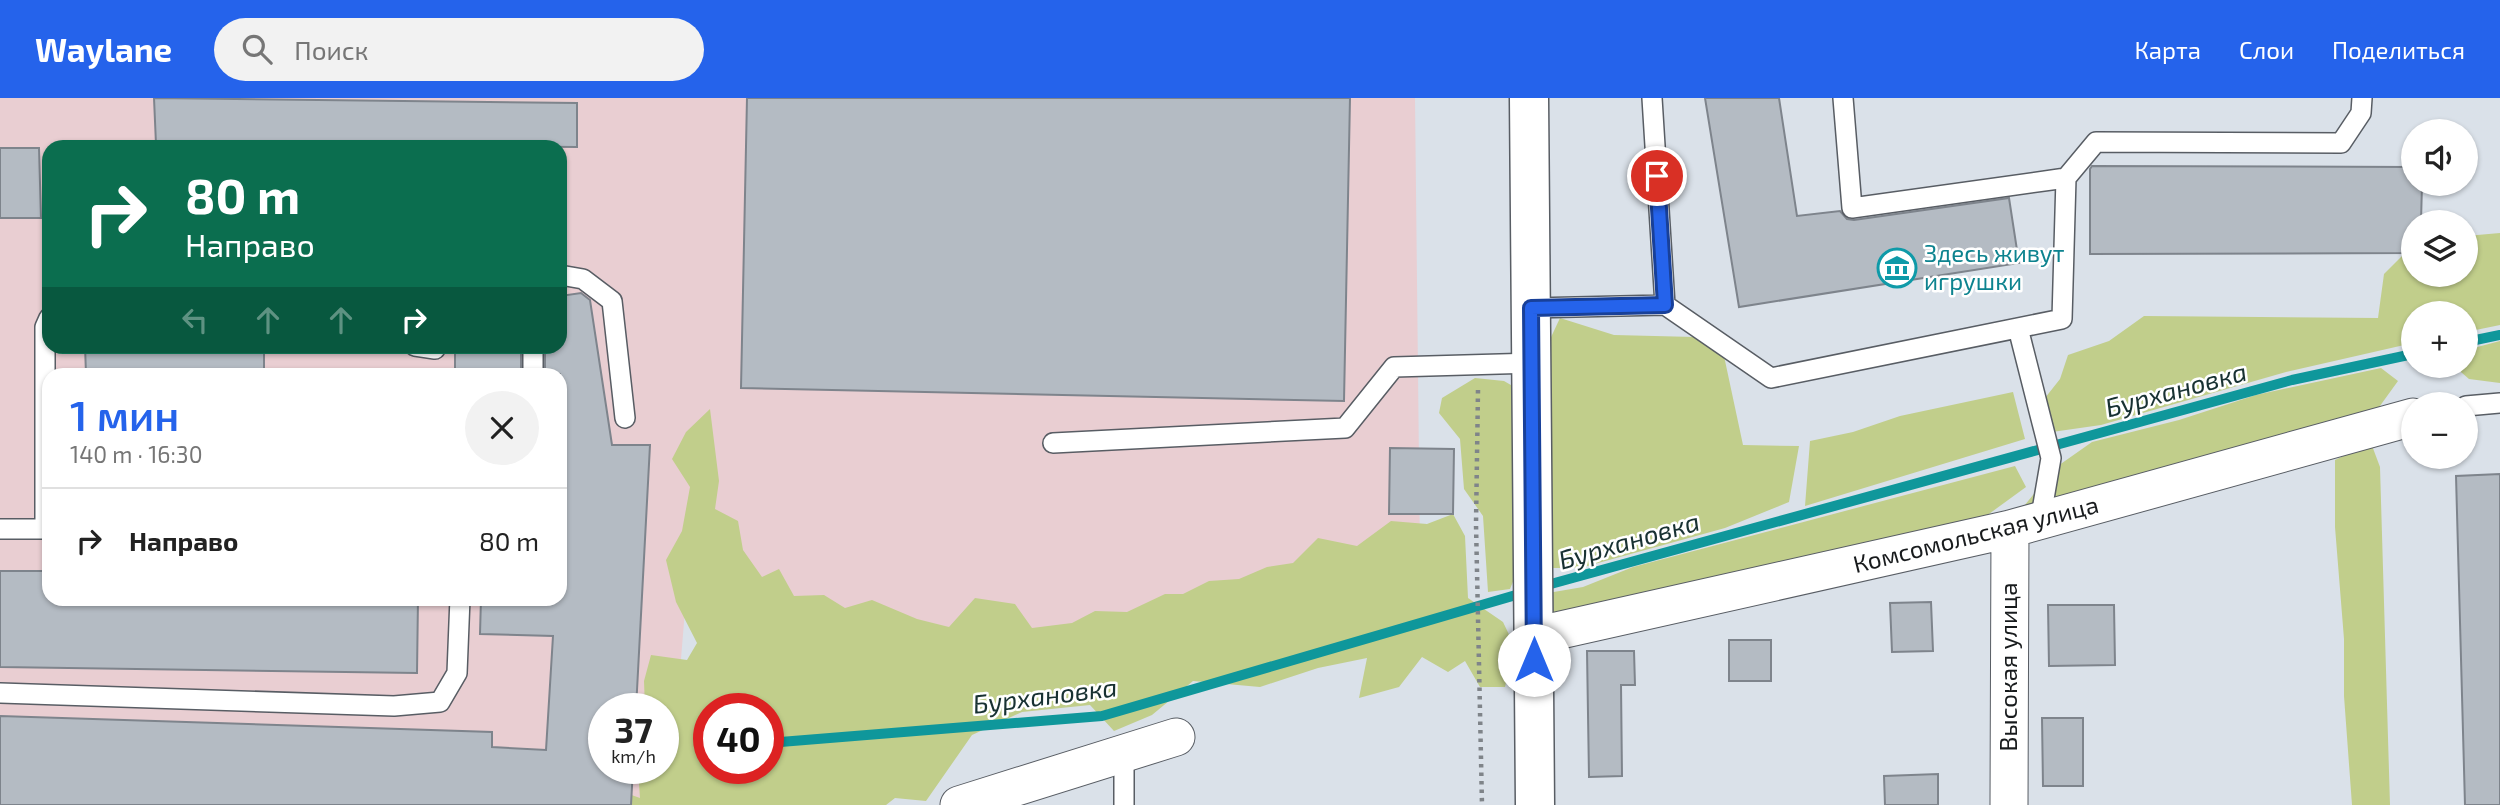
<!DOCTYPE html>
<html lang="ru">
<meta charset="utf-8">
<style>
:root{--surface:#fff;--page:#f2f2f2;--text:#222;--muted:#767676;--line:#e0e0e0;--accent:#2563eb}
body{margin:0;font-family:"Exo 2",sans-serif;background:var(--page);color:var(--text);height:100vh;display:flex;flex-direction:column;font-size:26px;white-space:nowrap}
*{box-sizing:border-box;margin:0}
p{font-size:23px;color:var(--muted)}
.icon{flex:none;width:38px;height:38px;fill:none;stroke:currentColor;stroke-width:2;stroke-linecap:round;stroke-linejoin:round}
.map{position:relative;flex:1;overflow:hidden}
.sheet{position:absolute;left:42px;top:270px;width:525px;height:238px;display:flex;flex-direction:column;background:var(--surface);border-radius:21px;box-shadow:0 2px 5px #0004}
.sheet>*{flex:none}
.banner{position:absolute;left:42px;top:42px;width:525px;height:214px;border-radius:21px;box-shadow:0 2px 5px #0004;background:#0b6e4f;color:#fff;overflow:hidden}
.controls{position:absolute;left:2401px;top:21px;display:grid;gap:14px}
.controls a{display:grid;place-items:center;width:77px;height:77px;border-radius:50%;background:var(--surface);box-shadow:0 2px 5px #0004;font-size:35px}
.speed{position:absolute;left:588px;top:595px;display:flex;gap:14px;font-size:35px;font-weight:700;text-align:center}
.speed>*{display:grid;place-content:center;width:91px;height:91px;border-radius:50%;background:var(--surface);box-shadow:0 2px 5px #0004;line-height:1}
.speed small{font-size:18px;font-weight:400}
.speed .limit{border:10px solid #d22;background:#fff;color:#111}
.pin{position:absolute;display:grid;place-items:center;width:60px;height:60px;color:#fff;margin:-30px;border:4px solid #fff;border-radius:50%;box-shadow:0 2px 7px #0007}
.me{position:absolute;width:77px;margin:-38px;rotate:0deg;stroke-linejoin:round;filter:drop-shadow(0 0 5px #0008)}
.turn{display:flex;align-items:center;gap:24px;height:147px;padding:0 28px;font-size:32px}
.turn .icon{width:91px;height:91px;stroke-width:2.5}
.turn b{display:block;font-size:49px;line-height:60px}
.lanes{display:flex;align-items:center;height:66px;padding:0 28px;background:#0003;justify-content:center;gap:35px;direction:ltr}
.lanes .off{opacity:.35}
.round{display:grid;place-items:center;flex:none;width:74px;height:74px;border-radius:37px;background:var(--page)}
.overview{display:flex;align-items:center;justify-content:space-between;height:119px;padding:0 28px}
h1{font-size:42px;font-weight:600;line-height:52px;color:var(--accent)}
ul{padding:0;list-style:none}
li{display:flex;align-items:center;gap:21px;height:105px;padding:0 28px;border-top:2px solid var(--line)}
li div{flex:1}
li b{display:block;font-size:26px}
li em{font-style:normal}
header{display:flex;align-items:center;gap:42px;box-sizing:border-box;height:98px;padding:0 35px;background:var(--accent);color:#fff}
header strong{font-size:33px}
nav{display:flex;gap:38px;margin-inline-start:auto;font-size:24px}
.search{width:490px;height:63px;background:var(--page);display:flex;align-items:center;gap:18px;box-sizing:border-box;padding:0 24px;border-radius:38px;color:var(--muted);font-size:26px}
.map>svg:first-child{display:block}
</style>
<header>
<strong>Waylane</strong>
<div class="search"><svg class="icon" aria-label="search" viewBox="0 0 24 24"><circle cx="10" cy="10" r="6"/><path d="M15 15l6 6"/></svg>Поиск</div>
<nav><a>Карта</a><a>Слои</a><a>Поделиться</a></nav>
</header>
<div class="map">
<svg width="2500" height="707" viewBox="0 0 2500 707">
<rect width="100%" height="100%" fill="#dae1e9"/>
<!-- industrial -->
<path fill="#e9ced2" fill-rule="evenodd" d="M 0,0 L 1415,0 L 1420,456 L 1065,573 L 685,512 L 669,707 L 0,707 ZM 49,49 L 560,49 L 560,248 L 49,248 ZM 49,276 L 560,276 L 560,500 L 49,500 ZM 604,611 L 663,611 L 663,670 L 604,670 Z"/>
<!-- green -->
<path fill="#c1ce8b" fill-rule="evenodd" d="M 2500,135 L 2500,227 L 2466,234 L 2466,215 L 2413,215 L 2413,245 L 2286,274 L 2101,327 L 2052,334 L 2045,300 L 2060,281 L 2068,257 L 2109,243 L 2144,218 L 2378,220 L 2384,176 L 2413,147 L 2413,177 L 2466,177 L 2466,138 Z
M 1560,220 L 1614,237 L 1695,239 L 1724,258 L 1743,347 L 1799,348 L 1789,404 L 1725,430 L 1580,470 L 1551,470 L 1545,252 Z
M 2500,243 L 2500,285 L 2469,281 L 2454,268 L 2466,268 L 2466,252 Z
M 2381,270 L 2398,283 L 2377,312 L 2020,413 L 2055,370 L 2092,344 L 2179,322 L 2256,297 Z
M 1475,280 L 1504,283 L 1523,294 L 1519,469 L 1510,491 L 1488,494 L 1483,418 L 1464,391 L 1460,341 L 1439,315 L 1442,300 Z
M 2013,294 L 2025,341 L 1805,408 L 1810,343 L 1853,334 L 1900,318 Z
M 710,311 L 719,383 L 715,411 L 738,423 L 743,452 L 762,479 L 779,471 L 794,498 L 824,497 L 845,510 L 872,502 L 917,521 L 949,529 L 975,500 L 1015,506 L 1032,530 L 1072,525 L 1095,513 L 1127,514 L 1165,496 L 1183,496 L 1209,483 L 1239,481 L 1267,469 L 1293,465 L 1318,440 L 1357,448 L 1391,423 L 1427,426 L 1453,416 L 1465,438 L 1468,500 L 1503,524 L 1514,547 L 1505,589 L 1480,589 L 1465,563 L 1448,574 L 1422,559 L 1399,589 L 1359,600 L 1367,560 L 1318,570 L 1260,589 L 1193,583 L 1152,617 L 1114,633 L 1090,607 L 1022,614 L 972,637 L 926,703 L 895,700 L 886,707 L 514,707 L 603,687 L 640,700 L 638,672 L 663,670 L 663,611 L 645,611 L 644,583 L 651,557 L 687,562 L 697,545 L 676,504 L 666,462 L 682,433 L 690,389 L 672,361 L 686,334 ZM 709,611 L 768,611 L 768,670 L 709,670 Z
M 2371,345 L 2380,369 L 2390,707 L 2352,707 L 2344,598 L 2344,541 L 2335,429 L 2335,362 Z
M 2015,368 L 2026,389 L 1982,421 L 1542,523 L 1542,496 L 1583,489 L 1633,469 Z"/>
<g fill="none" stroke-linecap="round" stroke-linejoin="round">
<!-- stream -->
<path stroke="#0f979b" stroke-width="10" d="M 2466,244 L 2500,237
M 1540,489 L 2292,282 L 2413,256
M 768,645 L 1102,618 L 1526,494"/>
</g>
<!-- building -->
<path fill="#b4bbc3" stroke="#7e848c" stroke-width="2" d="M 154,0 L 577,5 L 577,49 L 156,46 Z
M 747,0 L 1350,0 L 1344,303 L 741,290 Z
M 1705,0 L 1779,0 L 1797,118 L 1840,113 L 1847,121 L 1854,122 L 2009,100 L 2019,165 L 1739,209 Z
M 0,50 L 39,50 L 41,120 L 0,120 Z
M 2092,68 L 2413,69 L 2413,86 L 2422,86 L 2421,124 L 2413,124 L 2413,155 L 2090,156 L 2090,71 Z
M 581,195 L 590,202 L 612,347 L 650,347 L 636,611 L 604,611 L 604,670 L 633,670 L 631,707 L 0,707 L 0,618 L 492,634 L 492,649 L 546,652 L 553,538 L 480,536 L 481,500 L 560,500 L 560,276 L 545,276 L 545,248 L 560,248 L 560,198 Z
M 85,248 L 204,248 L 204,253 L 264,254 L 264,276 L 86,276 Z
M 455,248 L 521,248 L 521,276 L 455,276 Z
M 1390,350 L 1454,351 L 1453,416 L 1389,416 Z
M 2500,376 L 2500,707 L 2465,707 L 2456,378 Z
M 0,473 L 49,473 L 49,500 L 418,500 L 417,575 L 0,569 Z
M 1931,504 L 1933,553 L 1892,554 L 1890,505 Z
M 2048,507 L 2114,507 L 2115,567 L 2049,568 Z
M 1729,542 L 1771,542 L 1771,583 L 1729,583 Z
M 1587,553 L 1634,553 L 1635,587 L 1621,587 L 1622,678 L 1589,679 Z
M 2042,620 L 2083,620 L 2083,688 L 2043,688 Z
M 1938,676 L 1938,707 L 1885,707 L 1884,678 Z"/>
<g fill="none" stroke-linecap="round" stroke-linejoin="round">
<defs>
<path id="service" d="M 1652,0 L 1665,207 L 1771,280 L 2062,221 L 2066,80 L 2096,44 L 2341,45 L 2361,15 L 2362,0
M 1843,0 L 1852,110 L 2066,80
M 560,177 L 583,181 L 612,203 L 625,320
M 1531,210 L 1665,207
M 2018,230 L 2051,360 L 2040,424
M 415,248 L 435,251 L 435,248
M 533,276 L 533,248
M 2466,308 L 2500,305
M 1053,345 L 1345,330 L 1394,269 L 1532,265
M 0,431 L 49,431
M 45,431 L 45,229 L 49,220
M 0,595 L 394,608 L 440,604 L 457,575 L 460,500
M 1124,707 L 1124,655"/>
<path id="minor" d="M 1534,538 L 2010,431 L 2413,319
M 959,707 L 1176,639
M 2009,707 L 2010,431"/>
<path id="tertiary" d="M 1529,0 L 1535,707"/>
</defs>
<!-- service casing -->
<use href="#service" stroke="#585d64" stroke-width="22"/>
<!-- minor casing -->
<use href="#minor" stroke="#585d64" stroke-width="39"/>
<!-- tertiary casing -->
<use href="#tertiary" stroke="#585d64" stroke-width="41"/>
<!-- path -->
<path stroke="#7f8489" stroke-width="4.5" stroke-dasharray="3.5 5" stroke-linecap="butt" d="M 1478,292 L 1476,426 L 1482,707"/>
<!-- service -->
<use href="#service" stroke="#fff" stroke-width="19"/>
<!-- minor -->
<use href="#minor" stroke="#fff" stroke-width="37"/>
<!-- tertiary -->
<use href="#tertiary" stroke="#fff" stroke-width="38"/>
</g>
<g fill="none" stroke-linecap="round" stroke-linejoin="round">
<defs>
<path id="route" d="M 1534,562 L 1531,210 L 1665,207 L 1657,78"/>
</defs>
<!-- route casing -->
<use href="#route" stroke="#184099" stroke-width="18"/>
<!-- route -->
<use href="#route" stroke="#2563eb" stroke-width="12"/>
</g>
<!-- icons -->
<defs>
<symbol id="museum-ring" viewBox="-11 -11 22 22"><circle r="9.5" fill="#fff" stroke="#0f9aa8" stroke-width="1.5"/><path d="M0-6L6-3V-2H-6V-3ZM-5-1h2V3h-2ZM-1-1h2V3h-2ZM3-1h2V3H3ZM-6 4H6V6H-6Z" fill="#0f9aa8"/></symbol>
</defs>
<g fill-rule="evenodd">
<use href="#museum-ring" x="1875" y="148" width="44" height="44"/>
</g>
<g text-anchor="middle" stroke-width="5" stroke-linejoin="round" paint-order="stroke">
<!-- culture labels -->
<g font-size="24" fill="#0d838f" stroke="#fff" text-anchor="start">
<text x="1924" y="164">Здесь живут<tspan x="1924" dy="28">игрушки</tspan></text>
</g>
<!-- street labels -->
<g font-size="24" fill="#181b1d" stroke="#fff">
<text transform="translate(1976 437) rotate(-14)" y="8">Комсомольская улица</text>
<text transform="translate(2009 569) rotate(-90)" y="8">Высокая улица</text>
</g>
<!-- water labels -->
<g font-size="26" font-style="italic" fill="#183132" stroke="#fff">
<text transform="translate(2176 292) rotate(-15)" y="9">Бурхановка</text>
<text transform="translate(1629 443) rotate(-16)" y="9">Бурхановка</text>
<text transform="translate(1045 598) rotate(-7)" y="9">Бурхановка</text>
</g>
</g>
</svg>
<div class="controls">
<a><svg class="icon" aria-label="sound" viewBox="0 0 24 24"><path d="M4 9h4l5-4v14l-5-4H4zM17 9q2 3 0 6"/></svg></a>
<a><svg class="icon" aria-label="layers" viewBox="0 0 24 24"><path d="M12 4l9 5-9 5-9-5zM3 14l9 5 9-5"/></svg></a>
<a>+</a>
<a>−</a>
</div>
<div class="speed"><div>37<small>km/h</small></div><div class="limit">40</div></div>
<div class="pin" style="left:1657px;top:78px;background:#d93025"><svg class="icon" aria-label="arrive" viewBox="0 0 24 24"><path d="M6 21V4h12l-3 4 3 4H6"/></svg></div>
<svg class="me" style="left:1534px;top:562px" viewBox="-20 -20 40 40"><circle r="19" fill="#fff"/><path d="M0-13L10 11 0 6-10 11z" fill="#2563eb"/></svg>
<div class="banner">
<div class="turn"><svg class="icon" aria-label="right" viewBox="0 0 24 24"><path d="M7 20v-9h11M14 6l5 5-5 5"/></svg><div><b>80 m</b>Направо</div></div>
<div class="lanes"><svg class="icon off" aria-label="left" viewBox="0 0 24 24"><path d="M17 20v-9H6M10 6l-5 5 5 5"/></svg><svg class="icon off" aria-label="ahead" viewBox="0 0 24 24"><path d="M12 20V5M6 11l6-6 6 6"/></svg><svg class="icon off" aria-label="ahead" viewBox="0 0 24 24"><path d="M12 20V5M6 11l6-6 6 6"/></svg><svg class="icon" aria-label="right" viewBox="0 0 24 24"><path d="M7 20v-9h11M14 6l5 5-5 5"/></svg></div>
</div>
<section class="sheet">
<div class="overview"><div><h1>1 мин</h1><p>140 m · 16:30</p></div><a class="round"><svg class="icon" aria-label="close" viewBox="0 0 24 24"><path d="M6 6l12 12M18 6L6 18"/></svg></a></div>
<ul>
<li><svg class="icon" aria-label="right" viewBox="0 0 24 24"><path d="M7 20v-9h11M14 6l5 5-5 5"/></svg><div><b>Направо</b></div><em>80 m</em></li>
</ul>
</section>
</div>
